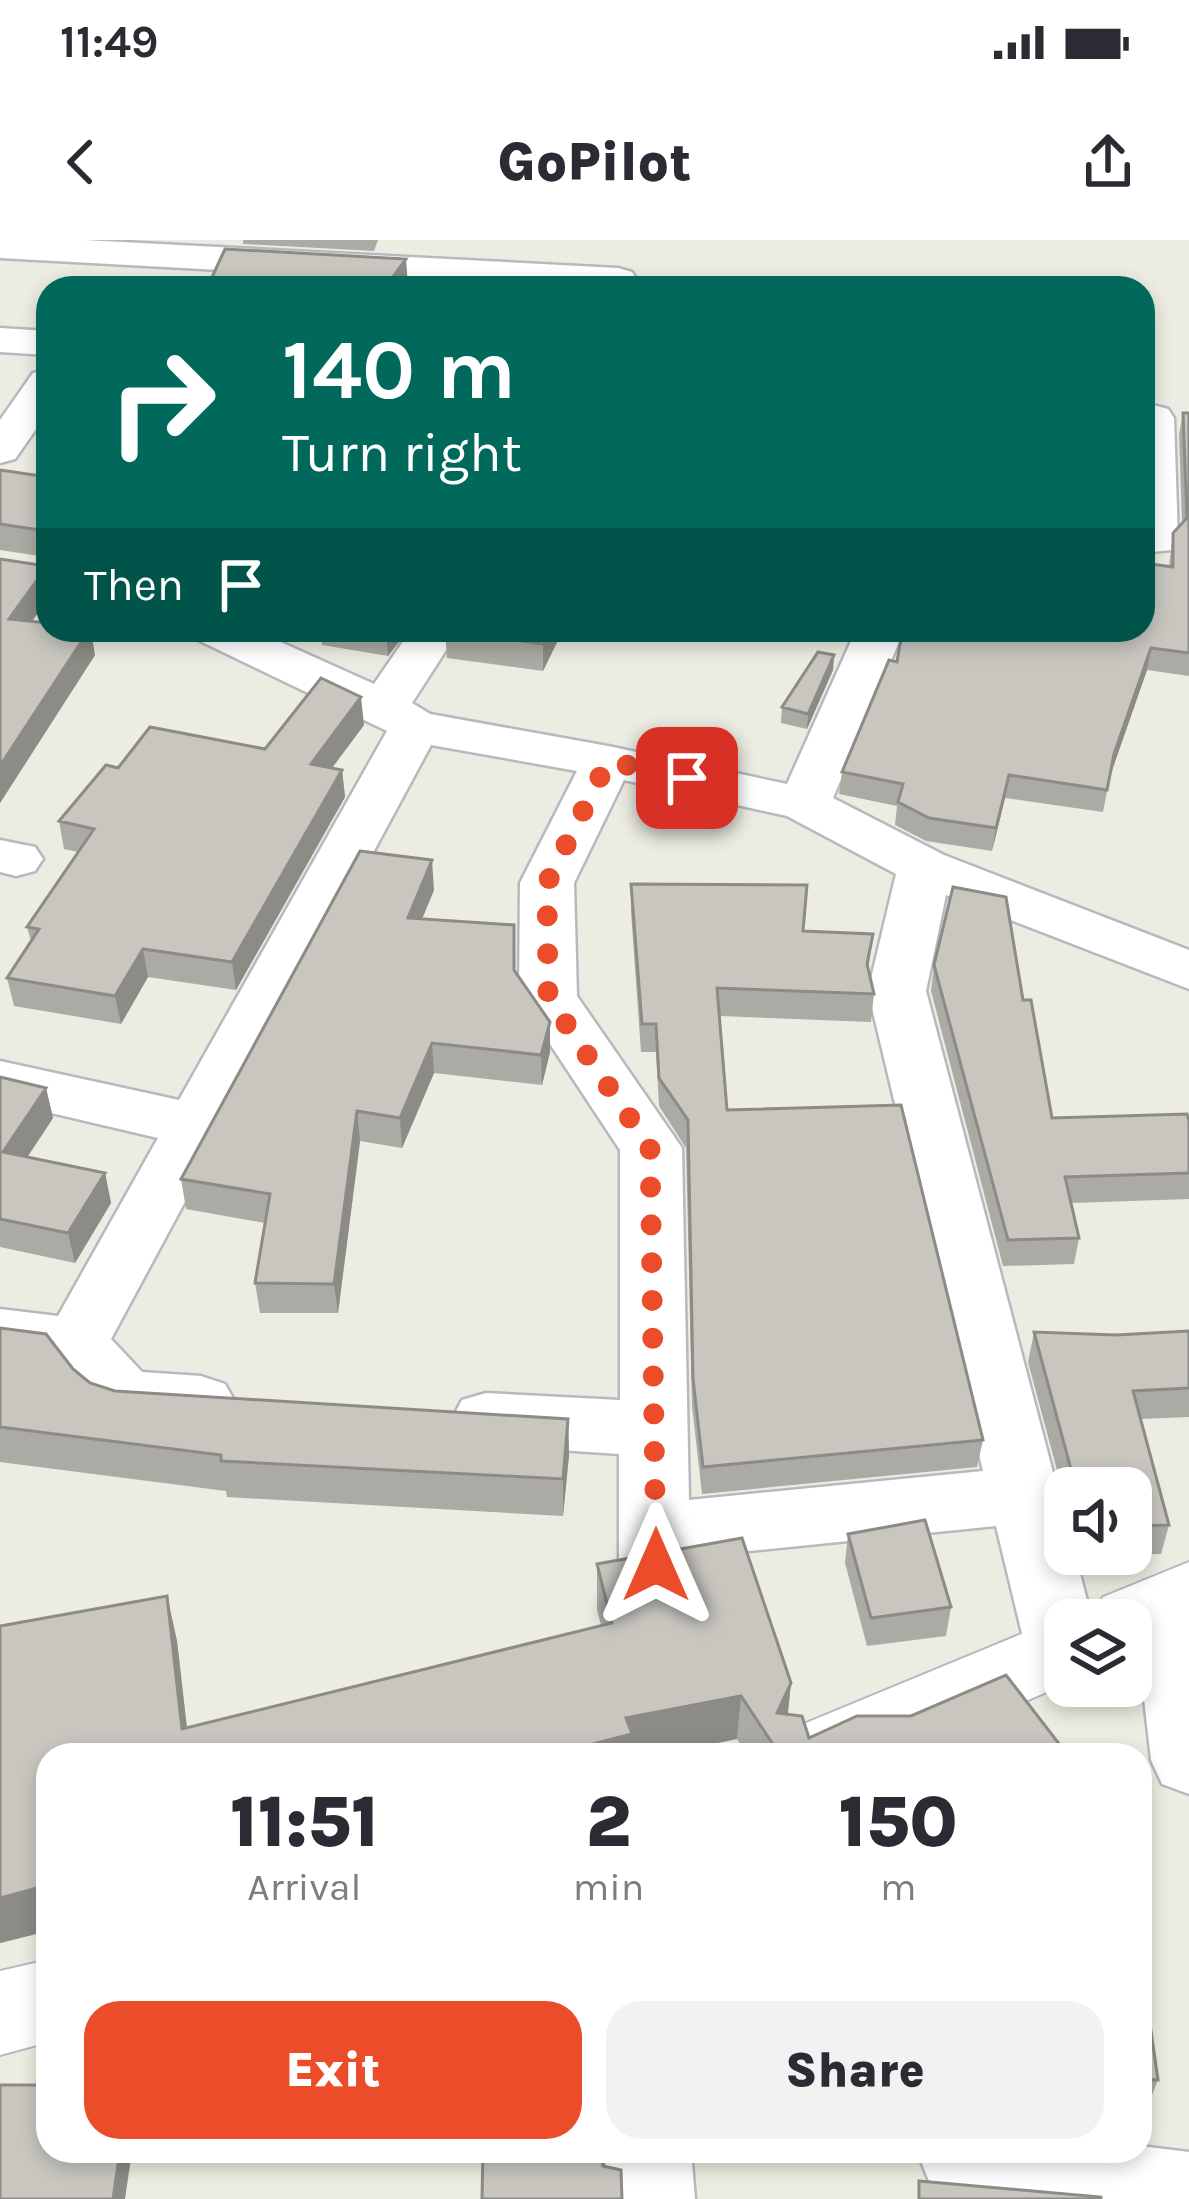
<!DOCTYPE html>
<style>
:root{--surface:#fff;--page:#f2f2f3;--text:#2b2b33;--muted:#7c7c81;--accent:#eb4d2b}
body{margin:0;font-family:Karla,sans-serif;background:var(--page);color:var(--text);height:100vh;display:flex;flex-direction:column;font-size:45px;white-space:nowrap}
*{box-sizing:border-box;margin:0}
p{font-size:39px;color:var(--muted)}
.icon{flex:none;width:66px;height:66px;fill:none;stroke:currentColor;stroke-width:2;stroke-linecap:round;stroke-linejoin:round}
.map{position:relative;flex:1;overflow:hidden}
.side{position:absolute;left:36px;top:1503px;width:1116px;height:420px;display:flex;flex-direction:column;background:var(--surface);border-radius:36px;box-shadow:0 6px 18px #0003}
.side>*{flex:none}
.banner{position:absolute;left:36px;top:36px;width:1119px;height:366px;border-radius:36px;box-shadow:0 6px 18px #0003;background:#00695c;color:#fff;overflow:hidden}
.buttons{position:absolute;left:1044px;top:1227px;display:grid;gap:24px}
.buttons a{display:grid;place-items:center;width:108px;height:108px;border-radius:24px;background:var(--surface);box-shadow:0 6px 18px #0003;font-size:60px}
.pin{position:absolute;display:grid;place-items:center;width:102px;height:102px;color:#fff;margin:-51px;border-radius:24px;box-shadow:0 6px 18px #0006}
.me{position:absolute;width:132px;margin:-66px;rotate:0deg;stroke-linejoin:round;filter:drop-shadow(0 0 9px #0008)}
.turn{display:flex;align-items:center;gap:42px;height:252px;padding:0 48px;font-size:54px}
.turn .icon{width:156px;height:156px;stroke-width:2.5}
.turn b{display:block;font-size:84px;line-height:102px}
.then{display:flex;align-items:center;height:114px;padding:0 48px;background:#0003;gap:24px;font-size:45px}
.eta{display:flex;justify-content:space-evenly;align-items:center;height:204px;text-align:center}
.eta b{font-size:72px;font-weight:800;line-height:84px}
.primary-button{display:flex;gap:24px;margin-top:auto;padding:24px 48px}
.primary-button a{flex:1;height:138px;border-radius:36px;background:var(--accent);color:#fff;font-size:48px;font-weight:800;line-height:138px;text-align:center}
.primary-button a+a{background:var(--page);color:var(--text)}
.status{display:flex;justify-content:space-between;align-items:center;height:84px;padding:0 60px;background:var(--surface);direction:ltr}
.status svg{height:33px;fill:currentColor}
header{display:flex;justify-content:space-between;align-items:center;height:156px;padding:0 48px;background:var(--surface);font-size:54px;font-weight:800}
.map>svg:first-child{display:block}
</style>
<div class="status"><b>11:49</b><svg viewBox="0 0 49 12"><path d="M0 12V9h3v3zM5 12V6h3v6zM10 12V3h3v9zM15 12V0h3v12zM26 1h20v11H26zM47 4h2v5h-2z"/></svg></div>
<header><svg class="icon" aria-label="back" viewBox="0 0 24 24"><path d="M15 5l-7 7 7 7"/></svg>GoPilot<svg class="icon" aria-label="share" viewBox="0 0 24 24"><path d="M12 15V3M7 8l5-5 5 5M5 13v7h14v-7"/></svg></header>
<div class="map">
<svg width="1189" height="1959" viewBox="0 0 1189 1959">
<rect width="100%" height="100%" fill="#edece2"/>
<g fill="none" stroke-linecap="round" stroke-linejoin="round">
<defs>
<path id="minor" d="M 0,0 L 84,0 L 618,28 L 632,32 L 637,40 L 632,48 L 549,48 L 0,18 Z
M 0,88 L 48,91 L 48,115 L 0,112 Z
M 48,130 L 48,172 L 15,219 L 0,223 L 0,180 L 33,133 Z
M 1153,165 L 1168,169 L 1174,178 L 1178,300 L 1171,310 L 1143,313 L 1143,168 Z
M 191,390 L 254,390 L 374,444 L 411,390 L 459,390 L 412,463 L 430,474 L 608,506 L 787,544 L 856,390 L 904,390 L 833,558 L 944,615 L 1189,710 L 1189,749 L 946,655 L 926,751 L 1065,1278 L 1065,1314 L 1075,1314 L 1092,1380 L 1065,1380 L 1065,1441 L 1037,1432 L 1026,1410 L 996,1286 L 691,1317 L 680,1346 L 655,1354 L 630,1346 L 619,1325 L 619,1214 L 486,1205 L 462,1198 L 452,1179 L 462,1160 L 486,1153 L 620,1160 L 620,910 L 519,757 L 520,643 L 577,531 L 431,505 L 111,1099 L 142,1132 L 201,1136 L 225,1144 L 235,1162 L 225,1180 C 197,1189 128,1192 102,1176 C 85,1166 70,1141 57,1126 L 0,1119 L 0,1069 L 58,1076 L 158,898 L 0,861 L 0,821 L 179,860 L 387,491 L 198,400 ZM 624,540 L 787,576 L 896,634 L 868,751 L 983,1231 L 689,1260 L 682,908 L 577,756 L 574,643 Z
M 0,600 L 35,607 L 43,619 L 35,631 L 16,636 L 0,632 Z
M 1169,1332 L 1189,1339 L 1189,1554 L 1162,1544 L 1151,1520 L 1133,1362 L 1143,1341 Z
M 1140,1906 L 1189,1912 L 1189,1959 L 960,1959 L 929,1941 L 917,1911 L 1140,1911 Z
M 605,1911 L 691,1911 L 695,1959 L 607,1959 Z"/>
<path id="tertiary" d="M 1189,1322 L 1189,1388 L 1131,1412 L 1131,1380 L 1092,1380 L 1103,1357 Z
M 1065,1376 L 1076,1380 L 1065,1380 L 1065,1444 L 902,1515 L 777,1515 L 789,1490 Z
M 48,1720 L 48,1802 L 0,1815 L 0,1731 Z"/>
</defs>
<!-- minor casing -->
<use href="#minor" stroke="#b7b9bf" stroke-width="5"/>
<!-- tertiary casing -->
<use href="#tertiary" stroke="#b7b9bf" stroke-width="4"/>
<!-- minor -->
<use href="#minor" fill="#fff" fill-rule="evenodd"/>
<!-- tertiary -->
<use href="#tertiary" fill="#fff" fill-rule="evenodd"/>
</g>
<!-- wall -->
<path fill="#acaaa4" d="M 243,0 L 378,0 L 374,11 L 243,4 Z
M 1183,173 L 1189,173 L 1189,436 L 1147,430 L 1110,536 L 1103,572 L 1005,558 L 992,611 L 926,601 L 895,585 L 897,566 L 839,554 L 842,532 L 897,422 L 1143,390 L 1169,326 L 1173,293 L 1182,283 L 1179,194 Z
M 0,230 L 48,237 L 48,359 L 32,381 L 95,415 L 0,563 L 0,319 L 46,326 L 46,317 L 0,310 Z
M 321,390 L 408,390 L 388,416 L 322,405 Z
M 445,390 L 563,390 L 543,431 L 447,418 Z
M 834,415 L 833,430 L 807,489 L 781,483 L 782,467 Z
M 364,485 L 332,528 L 342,530 L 345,557 L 236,750 L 148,737 L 121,784 L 14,766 L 7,738 L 31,701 L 27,687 L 78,612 L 64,609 L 59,581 L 118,528 L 265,509 Z
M 631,644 L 803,691 L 873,694 L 868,731 L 874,754 L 871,782 L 720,776 L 727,870 L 983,1200 L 977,1227 L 702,1254 L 692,1166 L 686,908 L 659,866 L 656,812 L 641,812 L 631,672 Z
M 434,650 L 422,679 L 515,731 L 550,782 L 550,812 L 542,845 L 434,833 L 402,908 L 360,901 L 338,1073 L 260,1073 L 255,1043 L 265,983 L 186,969 L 181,939 Z
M 934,725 L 1052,878 L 1189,881 L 1189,959 L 1071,963 L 1079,998 L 1074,1024 L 1003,1026 L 931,751 Z
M 0,837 L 46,848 L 53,878 L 27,917 L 105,933 L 111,963 L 75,1023 L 0,1007 Z
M 0,1088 L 73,1129 L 90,1143 L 115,1151 L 568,1179 L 569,1215 L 563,1276 L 227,1257 L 226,1251 L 0,1222 Z
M 1189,1091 L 1189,1177 L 1141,1179 L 1169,1285 L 1161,1314 L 1080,1316 L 1079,1314 L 1131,1314 L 1131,1248 L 1065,1248 L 1065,1260 L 1028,1122 L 1034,1092 L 1116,1095 Z
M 848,1294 L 951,1367 L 946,1396 L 867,1406 L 845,1323 Z
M 742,1298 L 791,1443 L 788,1474 L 802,1476 L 809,1498 L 857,1476 L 911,1476 L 1006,1435 L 1063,1509 L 1061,1515 L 747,1515 L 737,1499 L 657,1515 L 48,1515 L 48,1691 L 0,1703 L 0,1386 L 167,1356 L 177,1401 L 187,1488 L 601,1385 L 597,1369 L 597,1324 Z
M 1140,1714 L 1158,1840 L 1148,1865 L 1140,1865 Z"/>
<!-- shaded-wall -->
<path fill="#8c8b86" d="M 406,19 L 408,45 L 406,48 L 385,48 Z
M 48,325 L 48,359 L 14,406 L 9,379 Z
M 89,390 L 91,390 L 95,415 L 0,563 L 0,526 Z
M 386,390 L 408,390 L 388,416 Z
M 549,390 L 563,390 L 543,431 L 543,404 Z
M 1151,408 L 1147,430 L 1110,536 L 1114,514 Z
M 834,415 L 833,430 L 807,489 L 808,474 Z
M 361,457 L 364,485 L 314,552 L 311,524 Z
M 342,530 L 345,557 L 236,750 L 232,722 Z
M 1009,535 L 1005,558 L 992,611 L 996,588 Z
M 432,620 L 434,650 L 410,708 L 408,678 Z
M 143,709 L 148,737 L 121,784 L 115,756 Z
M 550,782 L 550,812 L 542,845 L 541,815 Z
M 432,803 L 434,833 L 402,908 L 400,878 Z
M 46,848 L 53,878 L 11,942 L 3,912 Z
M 357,871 L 360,901 L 338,1073 L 334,1044 Z
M 105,933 L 111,963 L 75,1023 L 68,993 Z
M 568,1179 L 569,1215 L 563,1276 L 563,1239 Z
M 167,1356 L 177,1401 L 190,1515 L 182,1489 Z
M 791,1443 L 786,1487 L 777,1473 Z
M 741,1456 L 737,1499 L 657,1515 L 550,1515 L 626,1478 Z
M 48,1645 L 48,1691 L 0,1703 L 0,1658 Z
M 120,1911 L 132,1911 L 125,1959 L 113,1959 Z"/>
<!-- building -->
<path fill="#c8c6bf" stroke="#8c8b86" stroke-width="3" d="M 225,9 L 406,19 L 385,48 L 207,48 Z
M 1183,173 L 1189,173 L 1189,413 L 1151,408 L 1114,514 L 1107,550 L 1009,535 L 996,588 L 929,578 L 898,562 L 903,544 L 842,532 L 889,420 L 897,422 L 900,404 L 907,390 L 1143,390 L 1143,323 L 1173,327 L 1173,293 L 1187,278 Z
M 0,230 L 48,237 L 48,325 L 9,379 L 48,383 L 48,390 L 89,390 L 0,526 L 0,319 L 46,326 L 47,291 L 0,284 Z
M 445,390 L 549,390 L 543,404 Z
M 818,412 L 834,415 L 808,474 L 782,467 Z
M 321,438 L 361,457 L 311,524 L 342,530 L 232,722 L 143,709 L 115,756 L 7,738 L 39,689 L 27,687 L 94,589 L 59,581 L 106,525 L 118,528 L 150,487 L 265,509 Z
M 360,611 L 432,620 L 408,678 L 514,685 L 514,730 L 550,782 L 541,815 L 432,803 L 400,878 L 357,871 L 334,1044 L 255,1043 L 270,954 L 181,939 Z
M 631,644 L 807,645 L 803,691 L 873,694 L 867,724 L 874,754 L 717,748 L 727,870 L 901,865 L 983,1200 L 703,1227 L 693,1139 L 688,880 L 659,838 L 656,784 L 642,784 Z
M 953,647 L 1006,657 L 1023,760 L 1031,760 L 1052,878 L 1187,874 L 1189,881 L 1189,933 L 1065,937 L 1079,998 L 1008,1000 L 934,725 Z
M 0,837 L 46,848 L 3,912 L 105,933 L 68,993 L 0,979 Z
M 0,1088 L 46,1094 L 73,1129 L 90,1143 L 115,1151 L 568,1179 L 563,1239 L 221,1221 L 221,1215 L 0,1187 Z
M 1189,1091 L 1189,1148 L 1133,1151 L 1169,1285 L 1131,1286 L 1131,1248 L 1076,1248 L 1034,1092 L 1116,1095 Z
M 925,1280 L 951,1367 L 871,1378 L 848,1294 Z
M 742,1298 L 791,1443 L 777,1473 L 802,1476 L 809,1498 L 857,1476 L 911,1476 L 1006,1435 L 1063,1509 L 1050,1515 L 780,1515 L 741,1456 L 626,1478 L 632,1494 L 550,1515 L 48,1515 L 48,1645 L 0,1658 L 0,1386 L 167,1356 L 182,1489 L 612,1383 L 597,1324 Z
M 1140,1714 L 1158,1840 L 1140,1839 Z
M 0,1845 L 48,1845 L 48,1911 L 120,1911 L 113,1959 L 0,1959 Z
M 483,1911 L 602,1911 L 603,1926 L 621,1930 L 622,1959 L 482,1959 Z
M 919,1941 L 1101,1957 L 1101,1959 L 919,1959 Z"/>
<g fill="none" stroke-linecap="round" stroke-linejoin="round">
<!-- route -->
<path stroke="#eb4d2b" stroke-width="21" stroke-dasharray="0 37.8" d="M 656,1325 L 650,908 L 548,757 L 547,643 L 608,521 L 687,538"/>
</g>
</svg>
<div class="buttons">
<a><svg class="icon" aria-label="sound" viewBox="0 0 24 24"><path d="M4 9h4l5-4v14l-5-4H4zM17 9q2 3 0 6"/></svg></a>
<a><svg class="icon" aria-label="layers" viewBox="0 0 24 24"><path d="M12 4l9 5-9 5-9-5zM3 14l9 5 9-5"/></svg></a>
</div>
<div class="pin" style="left:687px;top:538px;background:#d93025"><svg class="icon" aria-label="arrive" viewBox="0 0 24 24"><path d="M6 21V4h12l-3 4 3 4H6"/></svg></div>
<svg class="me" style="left:656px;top:1325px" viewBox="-20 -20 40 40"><path d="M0-17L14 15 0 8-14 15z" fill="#eb4d2b" stroke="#fff" stroke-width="4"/></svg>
<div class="banner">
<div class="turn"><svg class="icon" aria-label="right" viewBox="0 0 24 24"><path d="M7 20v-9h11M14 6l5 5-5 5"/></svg><div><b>140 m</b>Turn right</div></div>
<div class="then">Then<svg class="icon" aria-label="arrive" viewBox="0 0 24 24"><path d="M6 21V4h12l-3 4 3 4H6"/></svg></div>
</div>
<section class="side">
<div class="eta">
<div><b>11:51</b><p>Arrival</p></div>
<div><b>2</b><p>min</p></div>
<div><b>150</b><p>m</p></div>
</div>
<div class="primary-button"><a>Exit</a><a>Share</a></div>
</section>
</div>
